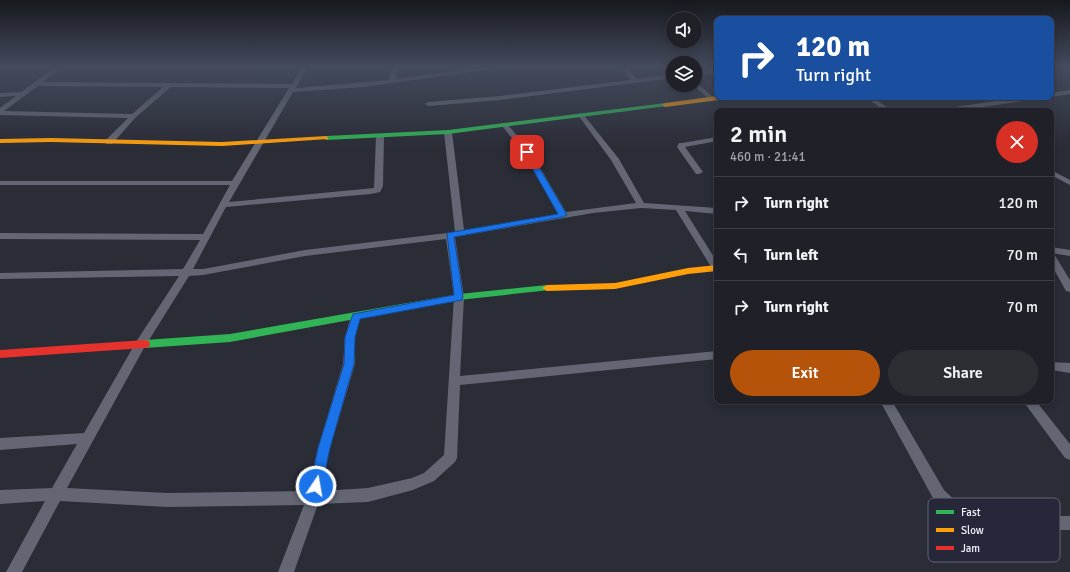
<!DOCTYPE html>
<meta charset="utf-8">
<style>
:root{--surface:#202128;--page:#2d2e34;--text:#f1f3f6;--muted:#a2a3a8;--line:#3d3e45;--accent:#b45309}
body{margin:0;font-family:Signika,sans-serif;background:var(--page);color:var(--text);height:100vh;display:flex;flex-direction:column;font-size:15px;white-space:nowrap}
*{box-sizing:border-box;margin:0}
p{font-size:13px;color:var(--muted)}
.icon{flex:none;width:22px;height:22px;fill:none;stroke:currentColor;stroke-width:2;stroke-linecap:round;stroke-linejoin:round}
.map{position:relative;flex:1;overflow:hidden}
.drawer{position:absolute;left:714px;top:108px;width:340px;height:296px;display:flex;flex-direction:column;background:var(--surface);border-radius:8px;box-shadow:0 2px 10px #0003,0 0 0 1px var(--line)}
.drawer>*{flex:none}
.top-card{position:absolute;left:714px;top:16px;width:340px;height:84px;border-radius:8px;box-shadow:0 2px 10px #0003,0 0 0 1px var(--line);background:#1a4fa0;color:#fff;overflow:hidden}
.buttons{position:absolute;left:666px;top:12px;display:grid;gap:8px}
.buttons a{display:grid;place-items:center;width:36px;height:36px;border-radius:50%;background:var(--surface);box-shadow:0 2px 10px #0003,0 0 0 1px var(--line);font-size:20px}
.pin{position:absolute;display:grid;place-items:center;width:34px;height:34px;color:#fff;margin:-17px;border-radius:8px;box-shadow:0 2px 6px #0006}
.me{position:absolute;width:44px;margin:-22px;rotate:12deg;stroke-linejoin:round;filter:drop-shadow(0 0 3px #0008)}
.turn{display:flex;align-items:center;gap:14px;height:84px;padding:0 16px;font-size:18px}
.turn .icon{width:52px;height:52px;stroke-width:2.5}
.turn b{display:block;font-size:28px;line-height:34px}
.round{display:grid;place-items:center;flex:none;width:42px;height:42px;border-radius:21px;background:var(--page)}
.summary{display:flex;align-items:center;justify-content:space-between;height:68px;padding:0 16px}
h1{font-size:24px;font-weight:600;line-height:30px}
.primary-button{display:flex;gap:8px;margin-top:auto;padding:8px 16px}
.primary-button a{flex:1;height:46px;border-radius:24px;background:var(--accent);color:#fff;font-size:16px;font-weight:600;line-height:46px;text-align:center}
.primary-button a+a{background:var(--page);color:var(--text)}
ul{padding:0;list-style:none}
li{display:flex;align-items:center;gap:12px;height:52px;padding:0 16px;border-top:1px solid var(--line)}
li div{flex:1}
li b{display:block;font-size:15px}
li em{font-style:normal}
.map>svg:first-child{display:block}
</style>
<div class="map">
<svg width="1070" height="572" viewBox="0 0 1070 572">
<rect width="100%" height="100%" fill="#2a2c36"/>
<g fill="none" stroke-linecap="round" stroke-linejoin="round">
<!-- street -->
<path fill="#646674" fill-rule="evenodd" d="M 55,67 L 62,67 L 43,82 L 292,84 L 302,67 L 308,67 L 296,88 L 389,80 L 392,67 L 398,67 L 396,79 L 484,67 L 505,67 L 364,87 L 293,92 L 229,202 L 374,188 L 376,136 L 380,134 L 384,136 L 383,186 L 380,192 L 371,194 L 226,207 L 193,269 L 203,269 L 305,250 L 455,232 L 444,132 L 448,130 L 452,132 L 464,230 L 558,214 L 524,153 L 502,126 L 506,124 L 508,125 L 531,152 L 566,212 L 636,203 L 611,160 L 578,115 L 581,113 L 583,114 L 619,159 L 644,203 L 717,208 L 717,214 L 685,211 L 717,262 L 717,271 L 713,270 L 676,210 L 641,208 L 593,213 L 455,237 L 464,297 L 460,376 L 717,351 L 717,359 L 460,385 L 457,458 L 455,462 L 434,481 L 413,490 L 368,502 L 318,504 L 294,572 L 278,572 L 304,505 L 167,507 L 60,501 L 22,572 L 6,572 L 45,501 L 0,504 L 0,490 L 52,488 L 77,444 L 0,450 L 0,438 L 84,433 L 136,342 L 179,276 L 0,279 L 0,273 L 183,269 L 200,240 L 0,239 L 0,233 L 203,234 L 230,185 L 0,185 L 0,181 L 232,181 L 289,88 L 171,87 L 136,117 L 112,144 L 106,144 L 106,140 L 128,118 L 0,115 L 0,108 L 16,96 L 0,97 L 0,93 L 21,92 ZM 38,86 L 163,87 L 132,114 L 4,111 ZM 446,239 L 454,297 L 444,455 L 424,473 L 412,478 L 368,488 L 321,491 L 330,448 L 355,364 L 355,337 L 361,316 L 360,313 L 352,313 L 351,316 L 345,337 L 343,364 L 318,448 L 308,491 L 167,493 L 67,488 L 144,348 L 189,276 L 203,275 L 305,256 Z
M 621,67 L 628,67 L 636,79 L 673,74 L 673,78 L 500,100 L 428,106 L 425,104 L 428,102 L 500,96 L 631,80 Z
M 717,69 L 717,73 L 695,76 L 695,72 Z
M 695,81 L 714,98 L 714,100 L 710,100 L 693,85 L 695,85 Z
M 1070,90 L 1070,94 L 1051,97 L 1051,93 Z
M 865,97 L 872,97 L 893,111 L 885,111 Z
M 1024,97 L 1040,97 L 1037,99 L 955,111 L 938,111 L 941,109 Z
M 717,137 L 717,141 L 685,147 L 703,172 L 699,174 L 696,174 L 677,147 L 679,143 L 682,143 Z
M 1051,170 L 1070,180 L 1070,185 L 1051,175 Z
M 1051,247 L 1070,250 L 1070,256 L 1051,253 L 1054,254 L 1070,280 L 1070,292 L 1066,291 L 1051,264 Z
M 1051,362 L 1070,363 L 1070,373 L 1051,370 Z
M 880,401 L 892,401 L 944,490 L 962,507 L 970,511 L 999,516 L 1070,516 L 1070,530 L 999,530 L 968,525 L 952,517 L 934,500 Z
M 1023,401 L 1036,401 L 1070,444 L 1070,460 L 1065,458 Z"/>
<!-- fast -->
<path fill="#30b455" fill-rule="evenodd" d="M 665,103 L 667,104 L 667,106 L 448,134 L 326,140 L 323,138 L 326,136 L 448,130 Z
M 547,285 L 552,288 L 550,290 L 459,300 L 230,342 L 145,348 L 141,347 L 140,344 L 141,341 L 145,340 L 230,334 L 459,294 Z"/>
<!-- slow -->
<path fill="#ff9f0a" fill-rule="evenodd" d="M 717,96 L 729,97 L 726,99 L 665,107 L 662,105 L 665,103 Z
M 326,136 L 328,137 L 328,139 L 222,146 L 51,142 L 0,143 L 0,139 L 51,138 L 222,142 Z
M 717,265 L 717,271 L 688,274 L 615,289 L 547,291 L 542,288 L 547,285 L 615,283 L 688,268 Z"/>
<!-- jam -->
<path fill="#e5322d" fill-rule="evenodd" d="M 145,340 L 149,341 L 150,344 L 149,347 L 145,348 L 0,358 L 0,350 Z"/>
</g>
<!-- sky -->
<linearGradient id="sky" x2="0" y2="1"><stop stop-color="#17181e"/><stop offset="0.45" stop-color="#444b5d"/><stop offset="1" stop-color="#444b5d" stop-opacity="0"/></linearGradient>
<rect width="1070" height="148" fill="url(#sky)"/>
<!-- route -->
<path fill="#1a73e8" stroke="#114b97" d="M 524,150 L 530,152 L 567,215 L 563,217 L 454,237 L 463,297 L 462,300 L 360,319 L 355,337 L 354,364 L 330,448 L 322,486 L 321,490 L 316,491 L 312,490 L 310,486 L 318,448 L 344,364 L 345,337 L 353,314 L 454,295 L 447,233 L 558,214 L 523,152 Z"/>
<!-- legend -->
<rect x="928" y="498" width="132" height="64" rx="6" fill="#26283a" stroke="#636575" stroke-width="1"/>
<rect x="936" y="510" width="18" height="4" fill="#30b455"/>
<rect x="936" y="528" width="18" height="4" fill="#ff9f0a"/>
<rect x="936" y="546" width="18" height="4" fill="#e5322d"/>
<g font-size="11" fill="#f0f2fe">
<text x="961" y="516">Fast</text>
<text x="961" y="534">Slow</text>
<text x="961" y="552">Jam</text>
</g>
</svg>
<div class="buttons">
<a><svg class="icon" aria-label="sound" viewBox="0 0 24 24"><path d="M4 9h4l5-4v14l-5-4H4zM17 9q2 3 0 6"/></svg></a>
<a><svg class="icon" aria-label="layers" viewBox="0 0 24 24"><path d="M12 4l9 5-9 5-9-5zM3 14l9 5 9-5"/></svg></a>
</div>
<div class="pin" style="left:527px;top:152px;background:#d93025"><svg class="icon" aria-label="arrive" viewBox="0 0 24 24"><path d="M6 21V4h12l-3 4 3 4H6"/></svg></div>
<svg class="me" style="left:316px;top:486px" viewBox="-20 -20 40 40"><circle r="17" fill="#1a73e8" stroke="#fff" stroke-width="3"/><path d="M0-11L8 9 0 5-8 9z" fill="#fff"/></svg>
<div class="top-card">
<div class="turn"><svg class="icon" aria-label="right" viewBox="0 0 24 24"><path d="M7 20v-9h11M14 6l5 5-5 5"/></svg><div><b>120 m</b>Turn right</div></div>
</div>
<section class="drawer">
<div class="summary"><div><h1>2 min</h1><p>460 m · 21:41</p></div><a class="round" style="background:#d93025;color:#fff"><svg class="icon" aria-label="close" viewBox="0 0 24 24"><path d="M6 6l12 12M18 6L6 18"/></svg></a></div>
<ul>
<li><svg class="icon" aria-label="right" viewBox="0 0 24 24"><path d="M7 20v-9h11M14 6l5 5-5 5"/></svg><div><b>Turn right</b></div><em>120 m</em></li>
<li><svg class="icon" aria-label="left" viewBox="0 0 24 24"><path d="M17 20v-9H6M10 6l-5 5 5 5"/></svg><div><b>Turn left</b></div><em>70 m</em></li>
<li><svg class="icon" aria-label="right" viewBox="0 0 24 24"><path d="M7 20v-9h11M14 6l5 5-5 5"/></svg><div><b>Turn right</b></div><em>70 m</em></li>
</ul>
<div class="primary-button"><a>Exit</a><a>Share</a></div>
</section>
</div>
